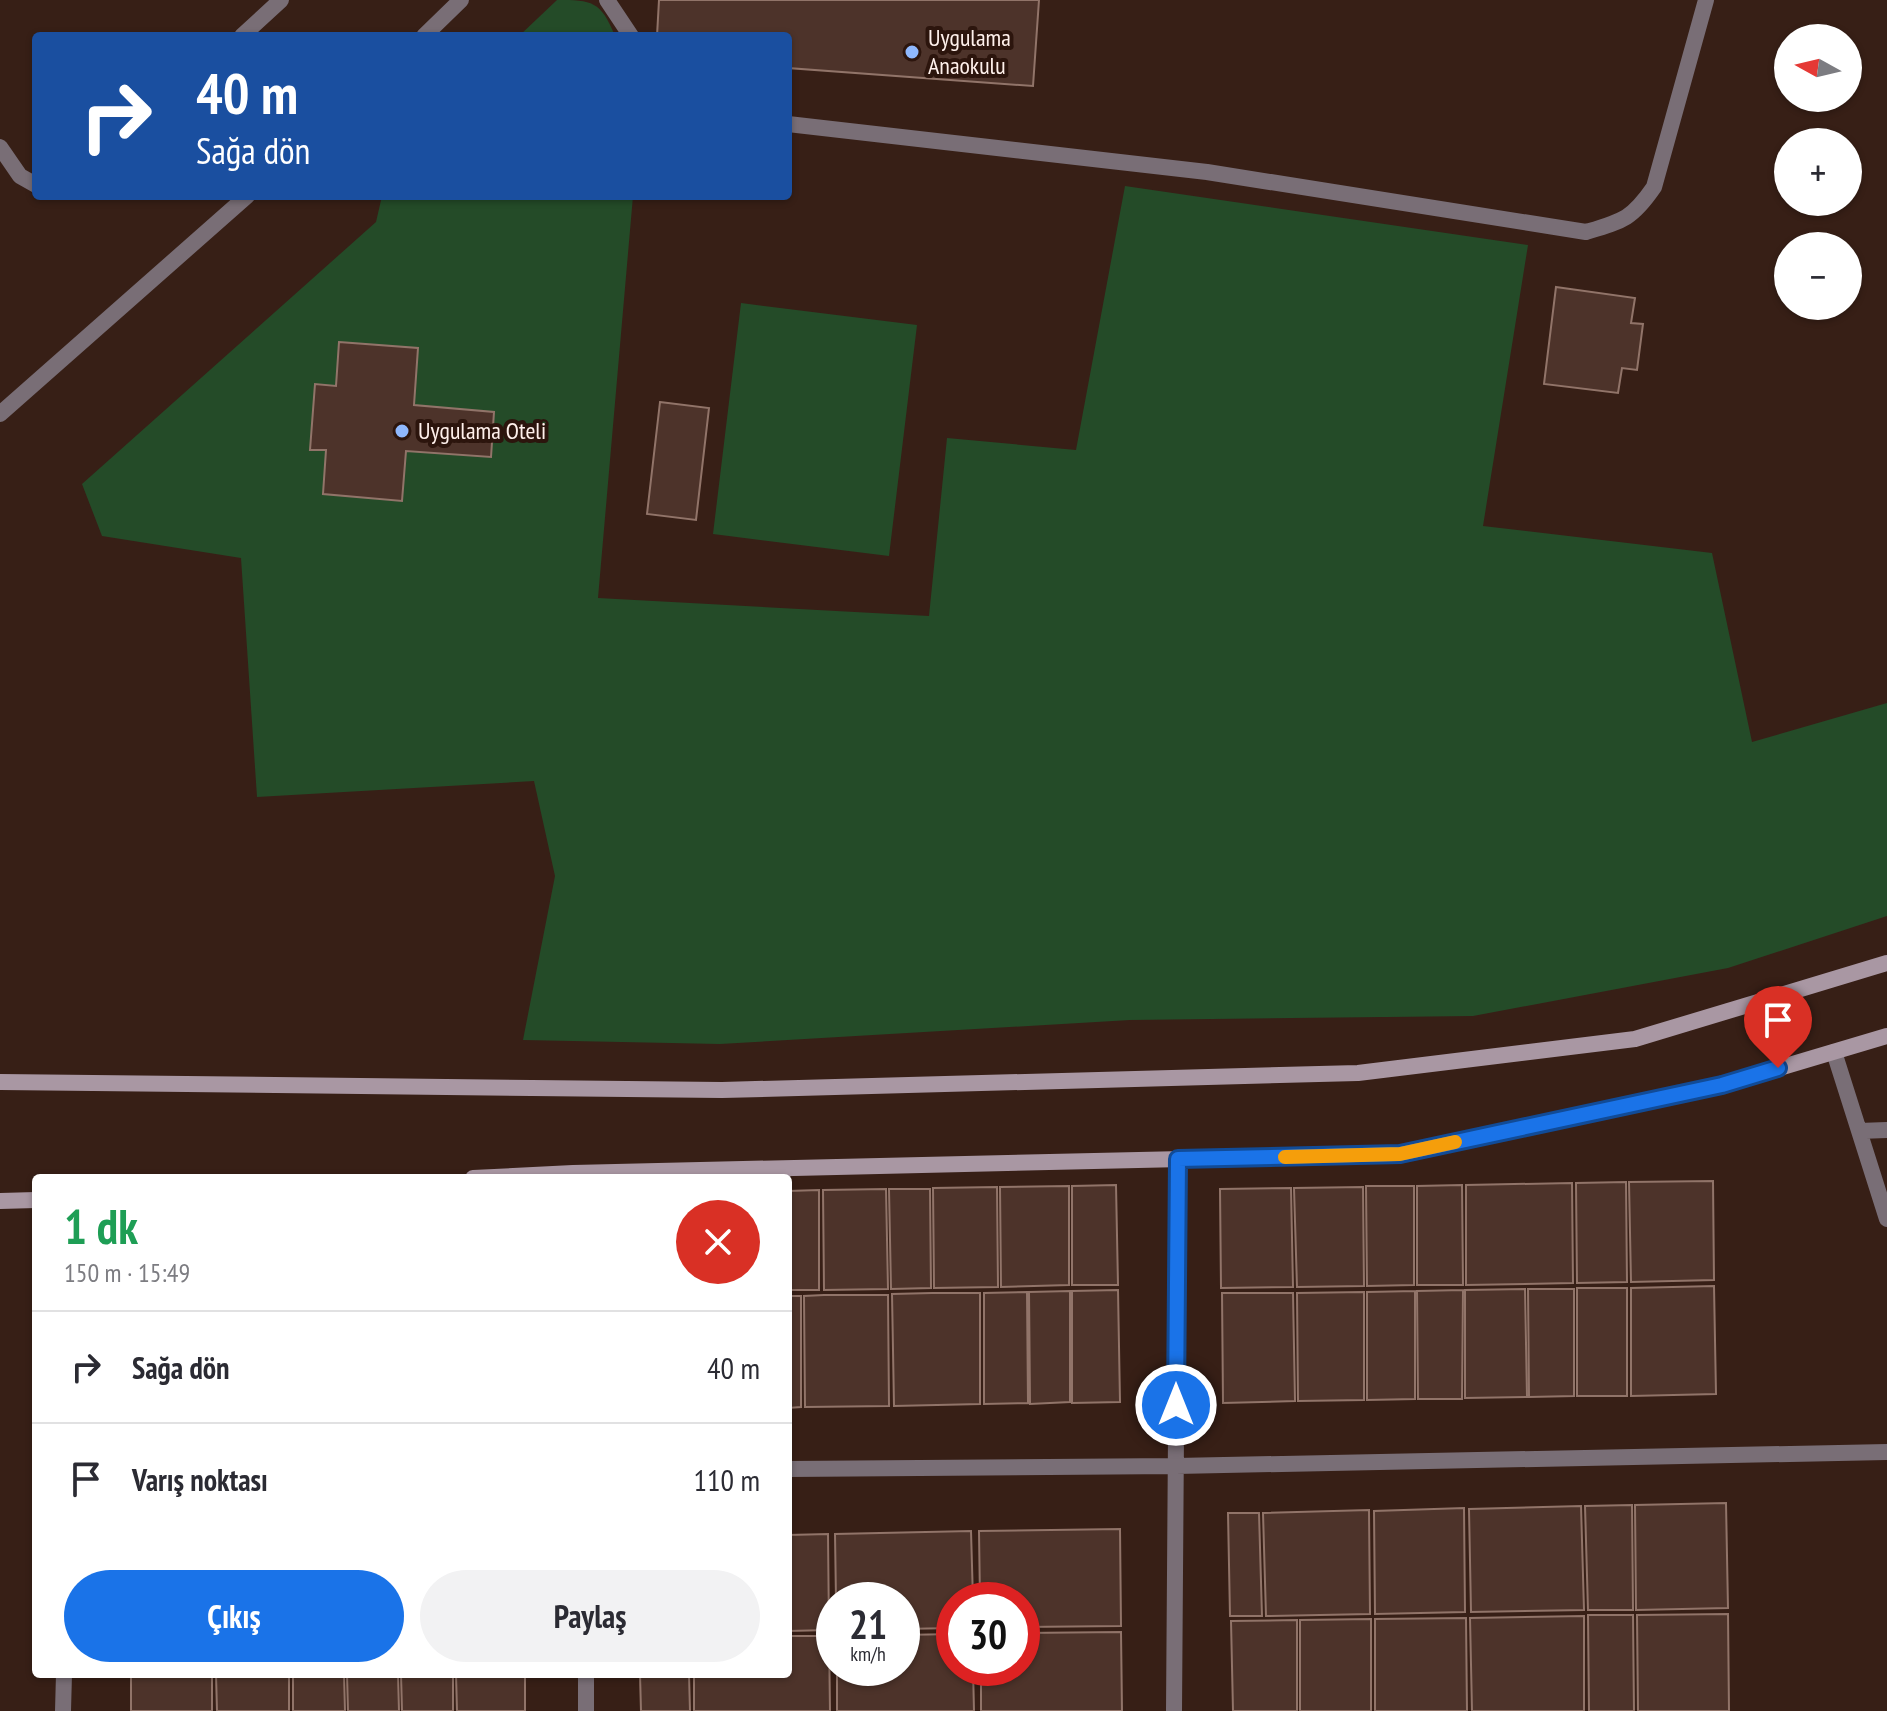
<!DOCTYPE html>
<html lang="tr">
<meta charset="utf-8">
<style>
:root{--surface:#fff;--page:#f2f2f3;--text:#2b2b33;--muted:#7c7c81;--line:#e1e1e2;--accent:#1a73e8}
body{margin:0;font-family:"PT Sans Narrow",sans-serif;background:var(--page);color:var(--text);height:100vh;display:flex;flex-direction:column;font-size:30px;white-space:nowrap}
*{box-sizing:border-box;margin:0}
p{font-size:26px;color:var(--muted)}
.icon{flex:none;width:44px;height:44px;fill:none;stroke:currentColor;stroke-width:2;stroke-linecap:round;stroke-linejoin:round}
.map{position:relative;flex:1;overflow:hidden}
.sheet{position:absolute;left:32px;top:1174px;width:760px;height:504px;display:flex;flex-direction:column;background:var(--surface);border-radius:8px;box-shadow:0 2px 6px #0004}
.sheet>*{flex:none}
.top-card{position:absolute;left:32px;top:32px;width:760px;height:168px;border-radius:8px;box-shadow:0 2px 6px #0004;background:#1a4fa0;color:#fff;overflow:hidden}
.needle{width:52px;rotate:278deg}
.controls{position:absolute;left:1774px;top:24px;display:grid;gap:16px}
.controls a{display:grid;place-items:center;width:88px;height:88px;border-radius:50%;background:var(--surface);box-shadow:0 2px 6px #0004;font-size:40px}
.speed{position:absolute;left:816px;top:1582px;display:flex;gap:16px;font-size:40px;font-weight:700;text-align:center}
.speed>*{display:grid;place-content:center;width:104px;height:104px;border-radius:50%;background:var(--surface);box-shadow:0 2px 6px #0004;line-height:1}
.speed small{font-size:20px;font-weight:400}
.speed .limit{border:12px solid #d22;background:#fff;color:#111}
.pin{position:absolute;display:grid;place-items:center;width:68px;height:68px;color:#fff;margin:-82px -34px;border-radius:50% 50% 50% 0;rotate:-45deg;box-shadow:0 0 8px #0007}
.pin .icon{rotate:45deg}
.me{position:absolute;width:88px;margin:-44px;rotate:0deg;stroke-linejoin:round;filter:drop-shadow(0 0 6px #0008)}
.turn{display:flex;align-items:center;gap:28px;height:168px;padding:0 32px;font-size:36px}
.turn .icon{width:104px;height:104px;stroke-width:2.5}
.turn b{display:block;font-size:56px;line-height:68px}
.round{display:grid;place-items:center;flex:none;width:84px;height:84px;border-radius:42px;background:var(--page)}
.head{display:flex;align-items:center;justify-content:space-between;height:136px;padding:0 32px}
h1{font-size:48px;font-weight:600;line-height:60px;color:#1e9e55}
.primary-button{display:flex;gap:16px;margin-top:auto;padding:16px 32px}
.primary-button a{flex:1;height:92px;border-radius:48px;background:var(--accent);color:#fff;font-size:32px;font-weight:600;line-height:92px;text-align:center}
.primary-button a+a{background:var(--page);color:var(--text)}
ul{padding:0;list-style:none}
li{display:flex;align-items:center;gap:24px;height:112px;padding:0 32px;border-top:2px solid var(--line)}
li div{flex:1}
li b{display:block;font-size:30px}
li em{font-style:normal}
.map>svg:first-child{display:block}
</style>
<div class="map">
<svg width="1887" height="1711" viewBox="0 0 1887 1711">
<rect width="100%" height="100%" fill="#371f16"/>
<!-- green -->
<path fill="#244b28" d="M 557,0 C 592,0 601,1 615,36 L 519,36 Z
M 1125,186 L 1528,245 L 1483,526 L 1712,553 L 1752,742 L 1887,703 L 1887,916 L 1728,968 L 1473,1016 L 1130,1020 L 720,1044 L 523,1040 L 555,876 L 534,781 L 257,797 L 241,558 L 102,536 L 82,484 L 376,222 L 382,196 L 633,196 L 598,598 L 929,616 L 947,438 L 1076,450 Z
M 741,303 L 917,325 L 889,556 L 713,534 Z"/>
<!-- building -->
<path fill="#4d332a" stroke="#917469" stroke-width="2" d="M 659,0 L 1039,0 L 1033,86 L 788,68 L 788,36 L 657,36 Z
M 1556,287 L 1635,298 L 1631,323 L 1643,324 L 1637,370 L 1622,368 L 1618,393 L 1544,384 Z
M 339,342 L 418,348 L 414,405 L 494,412 L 491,457 L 406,451 L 402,501 L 323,494 L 326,450 L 310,450 L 315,384 L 336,386 Z
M 660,402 L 709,408 L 696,520 L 647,514 Z
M 1713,1181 L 1714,1280 L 1631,1282 L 1629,1182 Z
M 1626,1182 L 1627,1282 L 1577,1283 L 1576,1183 Z
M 1572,1183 L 1573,1283 L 1466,1285 L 1466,1185 Z
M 1116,1185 L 1118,1285 L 1072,1285 L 1072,1186 Z
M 1462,1185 L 1463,1285 L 1417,1285 L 1417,1186 Z
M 1069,1186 L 1069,1285 L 1001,1287 L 1000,1187 Z
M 1366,1186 L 1414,1186 L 1414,1285 L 1367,1286 Z
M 997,1187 L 998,1287 L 934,1288 L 933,1188 Z
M 1363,1187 L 1364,1286 L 1297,1287 L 1294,1188 Z
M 1291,1188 L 1293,1287 L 1221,1288 L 1220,1189 Z
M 886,1189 L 888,1289 L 824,1290 L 823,1190 Z
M 889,1189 L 930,1189 L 931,1288 L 891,1289 Z
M 819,1190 L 819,1290 L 788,1290 L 788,1191 Z
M 1714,1286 L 1716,1394 L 1631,1396 L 1631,1288 Z
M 1577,1288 L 1627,1288 L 1627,1396 L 1577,1396 Z
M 1525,1289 L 1527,1397 L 1465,1398 L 1465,1290 Z
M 1528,1289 L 1574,1289 L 1574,1396 L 1529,1397 Z
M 1118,1290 L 1120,1402 L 1072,1403 L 1072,1291 Z
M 1463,1290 L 1462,1399 L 1418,1399 L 1417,1291 Z
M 1070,1291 L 1070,1402 L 1030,1404 L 1029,1292 Z
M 1415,1291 L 1415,1399 L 1367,1400 L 1367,1292 Z
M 1027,1292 L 1028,1403 L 984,1404 L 984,1293 Z
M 1364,1292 L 1364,1400 L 1298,1401 L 1297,1293 Z
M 932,1293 L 980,1293 L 980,1404 L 894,1406 L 892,1294 Z
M 1222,1293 L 1293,1293 L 1295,1401 L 1223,1403 Z
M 824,1295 L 888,1295 L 889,1406 L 805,1407 L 804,1296 Z
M 788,1296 L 801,1296 L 801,1407 L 788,1408 Z
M 1726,1503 L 1728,1608 L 1636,1610 L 1635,1505 Z
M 1632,1505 L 1633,1610 L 1588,1610 L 1585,1506 Z
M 1581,1506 L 1584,1610 L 1471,1612 L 1469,1509 Z
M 1464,1508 L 1465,1612 L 1375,1614 L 1374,1511 Z
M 1369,1510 L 1370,1614 L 1266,1616 L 1263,1513 Z
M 1228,1513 L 1259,1513 L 1262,1616 L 1230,1616 Z
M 1120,1529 L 1121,1626 L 1022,1627 L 1022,1600 L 980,1600 L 979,1531 Z
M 971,1531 L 973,1600 L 954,1600 L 954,1628 L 902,1629 L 902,1600 L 836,1600 L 835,1534 Z
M 828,1534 L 829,1630 L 788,1631 L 788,1535 Z
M 1728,1614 L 1729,1711 L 1638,1711 L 1637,1615 Z
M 1588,1615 L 1633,1615 L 1634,1711 L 1589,1711 Z
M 1584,1616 L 1584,1711 L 1472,1711 L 1470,1618 Z
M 1466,1618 L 1467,1711 L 1375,1711 L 1375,1619 Z
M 1371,1619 L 1371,1711 L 1300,1711 L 1300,1620 Z
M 1297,1620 L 1297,1711 L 1233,1711 L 1231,1621 Z
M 1121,1632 L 1122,1711 L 981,1711 L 981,1668 L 1022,1668 L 1022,1633 Z
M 954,1634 L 954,1668 L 973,1668 L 974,1711 L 837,1711 L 837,1668 L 902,1668 L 902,1635 Z
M 788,1636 L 829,1636 L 830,1711 L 694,1711 L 694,1674 L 788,1674 Z
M 131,1674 L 212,1674 L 212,1711 L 131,1711 Z
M 216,1674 L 289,1674 L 289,1711 L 217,1711 Z
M 293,1674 L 344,1674 L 345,1711 L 293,1711 Z
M 347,1674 L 398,1674 L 399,1711 L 348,1711 Z
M 401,1674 L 453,1674 L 453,1711 L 402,1711 Z
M 456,1674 L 525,1674 L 525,1711 L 457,1711 Z
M 640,1674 L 689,1674 L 690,1711 L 641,1711 Z"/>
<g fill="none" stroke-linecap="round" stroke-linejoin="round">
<!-- minor -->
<path stroke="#796e76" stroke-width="16" d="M 607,0 L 631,36
M 788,124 L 1207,172 L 1586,232 C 1623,221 1632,219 1654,187 L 1706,0
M 1834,1052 L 1887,1219
M 1859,1131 L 1887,1130
M 788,1469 L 1176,1466 L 1887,1452
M 63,1711 L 64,1674
M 586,1711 L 586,1674
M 1174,1711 L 1178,1159"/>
<!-- tertiary -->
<path stroke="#796e76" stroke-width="16" d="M 242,36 L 281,0
M 424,36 L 461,0
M 0,147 L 20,176 L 36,185
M 0,414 L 247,196"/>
<!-- secondary -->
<path stroke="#a997a3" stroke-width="16" d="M 0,1082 L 722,1090 L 1358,1073 L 1635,1039 L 1887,963
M 473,1178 L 573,1173 L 1400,1154 L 1722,1085 L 1887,1036
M 0,1201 L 36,1200"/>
</g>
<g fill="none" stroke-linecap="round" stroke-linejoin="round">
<defs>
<path id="route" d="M 1176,1405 L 1178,1159 L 1400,1154 L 1722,1085 L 1778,1068"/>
</defs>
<!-- route casing -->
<use href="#route" stroke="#114b97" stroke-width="20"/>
<!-- route -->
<use href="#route" stroke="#1a73e8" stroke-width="14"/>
<!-- slow -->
<path stroke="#f59e0b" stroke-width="14" d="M 1285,1157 L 1400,1154 L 1455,1142"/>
</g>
<!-- markers -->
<g fill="#8fb8fd" stroke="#2c150d" stroke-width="3">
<circle cx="912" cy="52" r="8"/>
<circle cx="402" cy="431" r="8"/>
</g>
<g text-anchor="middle" stroke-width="8" stroke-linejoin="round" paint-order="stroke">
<!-- poi labels -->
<g font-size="24" fill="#fff1ec" stroke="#2c150d" text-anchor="start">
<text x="928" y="46">Uygulama<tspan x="928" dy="28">Anaokulu</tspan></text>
<text x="418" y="439">Uygulama Oteli</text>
</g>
</g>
</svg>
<div class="controls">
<a><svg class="needle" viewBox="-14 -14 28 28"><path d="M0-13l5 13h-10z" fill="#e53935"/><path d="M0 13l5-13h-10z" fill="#7c7c81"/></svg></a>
<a>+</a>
<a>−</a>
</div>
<div class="speed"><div>21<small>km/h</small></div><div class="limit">30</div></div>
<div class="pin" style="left:1778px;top:1068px;background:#d93025"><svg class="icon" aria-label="arrive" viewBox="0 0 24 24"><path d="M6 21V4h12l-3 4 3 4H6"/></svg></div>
<svg class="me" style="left:1176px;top:1405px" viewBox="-20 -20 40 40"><circle r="17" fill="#1a73e8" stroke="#fff" stroke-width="3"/><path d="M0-11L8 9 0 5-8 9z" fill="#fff"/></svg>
<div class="top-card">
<div class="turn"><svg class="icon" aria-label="right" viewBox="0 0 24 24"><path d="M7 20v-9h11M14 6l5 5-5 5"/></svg><div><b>40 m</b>Sağa dön</div></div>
</div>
<section class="sheet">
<div class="head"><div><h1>1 dk</h1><p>150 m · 15:49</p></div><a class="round" style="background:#d93025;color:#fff"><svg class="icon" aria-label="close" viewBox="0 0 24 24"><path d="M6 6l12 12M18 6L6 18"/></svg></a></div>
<ul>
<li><svg class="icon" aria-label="right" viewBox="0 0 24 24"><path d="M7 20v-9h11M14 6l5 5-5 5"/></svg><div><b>Sağa dön</b></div><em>40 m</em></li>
<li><svg class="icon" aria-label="arrive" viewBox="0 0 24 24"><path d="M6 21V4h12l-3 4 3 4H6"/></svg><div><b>Varış noktası</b></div><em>110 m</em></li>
</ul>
<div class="primary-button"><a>Çıkış</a><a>Paylaş</a></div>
</section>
</div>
